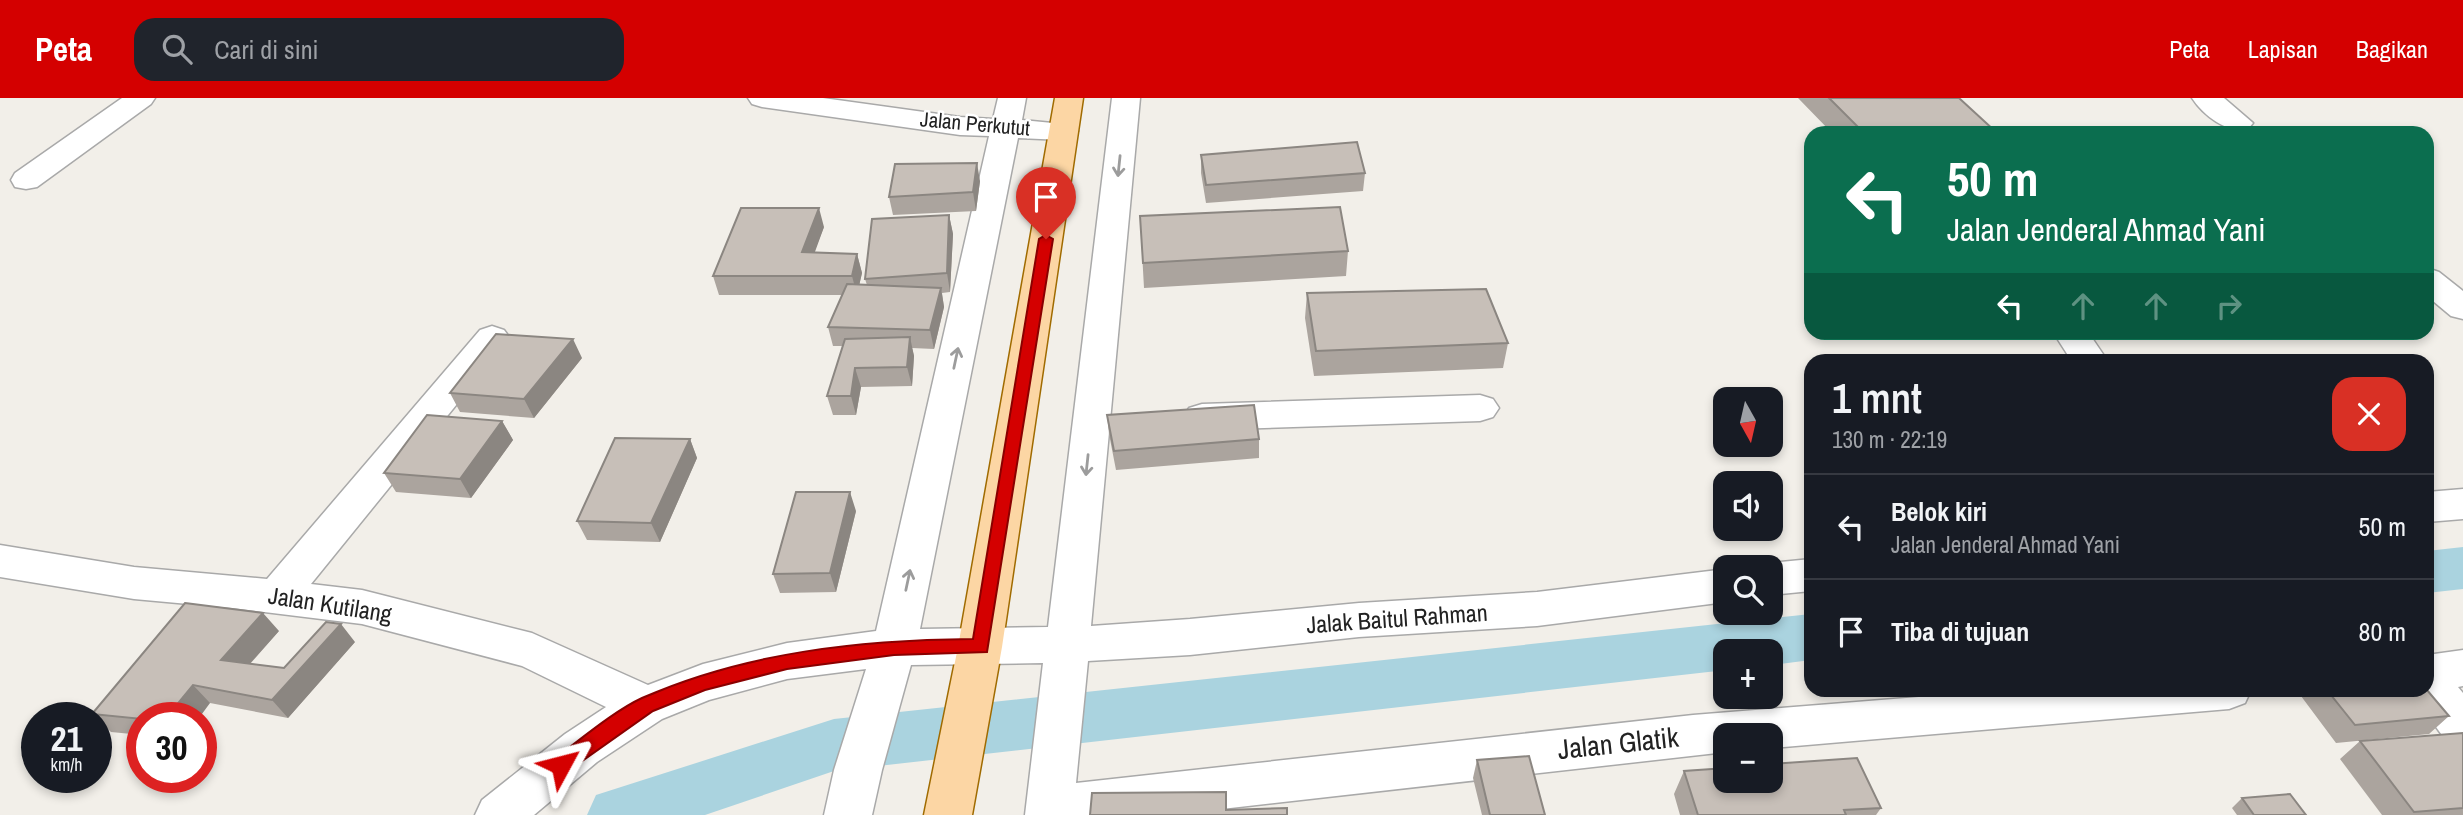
<!DOCTYPE html>
<html lang="id">
<meta charset="utf-8">
<style>
:root{--surface:#171b24;--page:#20242c;--text:#f1f3f6;--muted:#9ea1a6;--line:#363941;--accent:#d40000}
body{margin:0;font-family:"Archivo Narrow",sans-serif;background:var(--page);color:var(--text);height:100vh;display:flex;flex-direction:column;font-size:26px;white-space:nowrap}
*{box-sizing:border-box;margin:0}
p{font-size:23px;color:var(--muted)}
.icon{flex:none;width:38px;height:38px;fill:none;stroke:currentColor;stroke-width:2;stroke-linecap:round;stroke-linejoin:round}
.map{position:relative;flex:1;overflow:hidden}
.side{position:absolute;left:1804px;top:256px;width:630px;height:343px;display:flex;flex-direction:column;background:var(--surface);border-radius:21px;box-shadow:0 4px 10px #0003}
.side>*{flex:none}
.top-card{position:absolute;left:1804px;top:28px;width:630px;height:214px;border-radius:21px;box-shadow:0 4px 10px #0003;background:#0b6e4f;color:#fff;overflow:hidden}
.needle{width:46px;rotate:172deg}
.buttons{position:absolute;left:1713px;top:289px;display:grid;gap:14px}
.buttons a{display:grid;place-items:center;width:70px;height:70px;border-radius:14px;background:var(--surface);box-shadow:0 4px 10px #0003;font-size:35px}
.speed{position:absolute;left:21px;top:604px;display:flex;gap:14px;font-size:35px;font-weight:700;text-align:center}
.speed>*{display:grid;place-content:center;width:91px;height:91px;border-radius:50%;background:var(--surface);box-shadow:0 4px 10px #0003;line-height:1}
.speed small{font-size:18px;font-weight:400}
.speed .limit{border:10px solid #d22;background:#fff;color:#111}
.pin{position:absolute;display:grid;place-items:center;width:60px;height:60px;color:#fff;margin:-72px -30px;border-radius:50% 50% 50% 0;rotate:-45deg;box-shadow:0 0 7px #0007}
.pin .icon{rotate:45deg}
.me{position:absolute;width:77px;margin:-38px;rotate:52deg;stroke-linejoin:round;filter:drop-shadow(0 0 5px #0008)}
.turn{display:flex;align-items:center;gap:24px;height:147px;padding:0 28px;font-size:32px}
.turn .icon{width:91px;height:91px;stroke-width:2.5}
.turn b{display:block;font-size:49px;line-height:60px}
.lanes{display:flex;align-items:center;height:66px;padding:0 28px;background:#0003;justify-content:center;gap:35px;direction:ltr}
.lanes .off{opacity:.35}
.round{display:grid;place-items:center;flex:none;width:74px;height:74px;border-radius:21px;background:var(--page)}
.summary{display:flex;align-items:center;justify-content:space-between;height:119px;padding:0 28px}
h1{font-size:42px;font-weight:600;line-height:52px}
ul{padding:0;list-style:none}
li{display:flex;align-items:center;gap:21px;height:105px;padding:0 28px;border-top:2px solid var(--line)}
li div{flex:1}
li b{display:block;font-size:26px}
li em{font-style:normal}
header{display:flex;align-items:center;gap:42px;box-sizing:border-box;height:98px;padding:0 35px;background:var(--accent);color:#fff}
header strong{font-size:33px}
nav{display:flex;gap:38px;margin-inline-start:auto;font-size:24px}
.search{width:490px;height:63px;background:var(--page);display:flex;align-items:center;gap:18px;box-sizing:border-box;padding:0 24px;border-radius:21px;color:var(--muted);font-size:26px}
.map>svg:first-child{display:block}
</style>
<header>
<strong>Peta</strong>
<div class="search"><svg class="icon" aria-label="search" viewBox="0 0 24 24"><circle cx="10" cy="10" r="6"/><path d="M15 15l6 6"/></svg>Cari di sini</div>
<nav><a>Peta</a><a>Lapisan</a><a>Bagikan</a></nav>
</header>
<div class="map">
<svg width="2463" height="717" viewBox="0 0 2463 717">
<rect width="100%" height="100%" fill="#f2efe9"/>
<g fill="none" stroke-linecap="round" stroke-linejoin="round">
<!-- canal -->
<path fill="#aad3df" fill-rule="evenodd" d="M 2463,449 L 2463,491 L 2427,495 L 2427,453 Z
M 1811,516 L 1811,562 L 1771,567 L 1771,553 L 1726,553 L 1726,572 L 834,673 L 705,717 L 587,717 L 596,697 L 834,621 Z"/>
<defs>
<path id="minor" d="M 122,0 L 155,0 L 151,6 L 37,89 L 26,91 L 15,89 L 11,82 L 15,75 Z
M 748,0 L 823,0 L 960,19 L 993,21 L 998,0 L 1026,0 L 1022,22 L 1073,27 L 1078,33 L 1073,39 L 1063,42 L 1018,40 L 920,531 L 1048,529 L 1112,0 L 1140,0 L 1091,528 L 1190,521 L 1359,505 L 1537,494 L 1726,471 L 1726,504 L 1537,528 L 1359,539 L 1190,557 L 1088,563 L 1076,685 L 1693,617 L 2006,592 L 2251,592 L 2245,605 L 2229,611 L 1771,650 L 1771,637 L 1726,637 L 1726,654 L 1169,717 L 1025,717 L 1043,565 L 911,567 L 882,672 L 872,717 L 824,717 L 834,672 L 866,571 L 787,581 L 709,602 L 662,621 L 597,664 L 534,717 L 475,717 L 482,702 L 565,636 L 606,609 L 522,568 L 362,526 L 232,510 L 134,501 L 0,479 L 0,447 L 134,469 L 267,481 L 480,232 L 492,228 L 504,232 L 510,240 L 504,248 L 311,486 L 362,492 L 532,535 L 648,587 L 703,566 L 787,545 L 876,533 L 989,38 L 960,37 L 762,9 L 752,6 Z
M 2192,0 L 2224,0 L 2253,25 L 2248,31 C 2227,36 2203,17 2192,0 Z
M 2427,170 L 2439,174 L 2463,193 L 2463,221 L 2451,218 L 2427,198 Z
M 2053,234 L 2088,234 L 2107,262 L 2071,262 Z
M 1480,297 L 1493,301 L 1499,310 L 1493,319 L 1480,323 L 1202,332 L 1189,328 L 1183,319 L 1189,310 L 1202,306 Z
M 2463,391 L 2463,421 L 2427,424 L 2427,394 Z
M 1811,461 L 1811,493 L 1771,497 L 1771,469 L 1758,469 L 1771,465 Z
M 2463,552 L 2463,588 L 2458,589 L 2463,595 L 2463,650 L 2447,644 L 2409,592 L 2427,592 L 2427,557 Z"/>
<path id="major" d="M 1055,0 L 1083,0 L 1002,549 L 972,717 L 924,717 L 958,549 Z"/>
</defs>
<!-- minor casing -->
<use href="#minor" stroke="#a9a9a9" stroke-width="3"/>
<!-- major casing -->
<use href="#major" stroke="#a06b00" stroke-width="3"/>
<!-- minor -->
<use href="#minor" fill="#fff" fill-rule="evenodd"/>
<!-- major -->
<use href="#major" fill="#fcd6a4" fill-rule="evenodd"/>
</g>
<!-- wall -->
<path fill="#aba49e" d="M 1798,0 L 1959,0 L 1996,34 L 1995,35 L 1832,35 Z
M 1201,57 L 1365,75 L 1363,93 L 1206,105 L 1201,75 Z
M 980,83 L 976,113 L 893,117 L 889,99 Z
M 949,117 L 953,136 L 950,194 L 942,195 L 944,209 L 934,251 L 912,250 L 914,258 L 912,288 L 861,289 L 856,317 L 833,317 L 827,298 L 843,248 L 833,248 L 828,229 L 842,197 L 719,197 L 713,178 L 824,129 L 814,154 L 857,156 L 862,175 L 859,187 L 867,187 L 865,181 Z
M 1140,118 L 1348,153 L 1346,178 L 1144,190 Z
M 1307,195 L 1508,245 L 1503,270 L 1314,278 L 1305,220 Z
M 582,260 L 534,320 L 460,314 L 450,295 Z
M 1107,317 L 1259,341 L 1259,360 L 1116,372 L 1109,336 Z
M 502,323 L 513,342 L 471,400 L 396,394 L 384,375 Z
M 690,341 L 697,360 L 660,444 L 587,442 L 577,423 Z
M 856,413 L 836,494 L 780,495 L 773,476 Z
M 279,533 L 250,566 L 284,570 L 355,544 L 288,620 L 210,605 L 142,620 L 142,637 L 111,634 L 92,616 Z
M 2300,592 L 2427,592 L 2449,618 L 2429,636 L 2336,645 L 2298,594 Z
M 2463,635 L 2463,717 L 2382,717 L 2340,661 L 2360,643 Z
M 1477,662 L 1545,717 L 1482,717 L 1473,680 Z
M 1684,673 L 1881,710 L 1876,717 L 1680,717 L 1674,696 Z
M 2242,700 L 2306,717 L 2237,717 L 2232,710 Z"/>
<!-- shaded-wall -->
<path fill="#8b8681" d="M 977,65 L 980,83 L 976,113 L 973,94 Z
M 819,110 L 824,129 L 808,173 L 802,154 Z
M 949,117 L 953,136 L 950,194 L 947,175 Z
M 857,156 L 862,175 L 857,197 L 852,178 Z
M 941,190 L 944,209 L 934,251 L 930,232 Z
M 910,239 L 914,258 L 912,288 L 907,269 Z
M 573,241 L 582,260 L 534,320 L 524,301 Z
M 855,270 L 861,289 L 856,317 L 851,298 Z
M 502,323 L 513,342 L 471,400 L 460,381 Z
M 690,341 L 697,360 L 660,444 L 651,425 Z
M 850,394 L 856,413 L 836,494 L 830,475 Z
M 263,515 L 279,533 L 237,580 L 221,562 Z
M 341,526 L 355,544 L 288,620 L 272,602 Z
M 193,587 L 210,605 L 199,620 L 166,620 Z"/>
<!-- building -->
<path fill="#c7bfb8" stroke="#8b8681" stroke-width="2" d="M 1829,0 L 1959,0 L 1996,34 L 1986,35 L 1864,35 Z
M 1357,44 L 1365,75 L 1206,87 L 1201,57 Z
M 977,65 L 973,94 L 889,99 L 895,66 Z
M 1340,109 L 1348,153 L 1143,165 L 1140,118 Z
M 741,110 L 819,110 L 802,154 L 857,156 L 852,178 L 713,178 Z
M 949,117 L 947,175 L 865,181 L 872,121 Z
M 847,186 L 941,190 L 930,232 L 828,229 Z
M 1486,191 L 1508,245 L 1316,253 L 1307,195 Z
M 496,236 L 573,241 L 524,301 L 450,295 Z
M 910,239 L 907,269 L 855,270 L 851,298 L 827,298 L 845,241 Z
M 1254,307 L 1259,341 L 1114,353 L 1107,317 Z
M 427,317 L 502,323 L 460,381 L 384,375 Z
M 615,340 L 690,341 L 651,425 L 577,423 Z
M 796,394 L 850,394 L 830,475 L 773,476 Z
M 185,505 L 263,515 L 221,562 L 284,570 L 326,524 L 341,526 L 272,602 L 193,587 L 166,620 L 142,620 L 142,621 L 92,616 Z
M 2327,592 L 2427,592 L 2449,618 L 2355,627 Z
M 2463,635 L 2463,710 L 2414,714 L 2360,643 Z
M 1529,658 L 1545,717 L 1490,717 L 1477,662 Z
M 1857,660 L 1881,710 L 1844,712 L 1846,717 L 1698,717 L 1684,673 L 1726,670 L 1726,682 L 1771,682 L 1771,666 Z
M 1226,694 L 1226,712 L 1287,710 L 1287,717 L 1090,717 L 1092,695 Z
M 2290,696 L 2306,717 L 2254,717 L 2242,700 Z"/>
<!-- one-way arrows -->
<defs><path id="oneway-shaft" d="M-6 0H5M1.5-3L5.5 0L1.5 3" fill="none" stroke-width="1.6" stroke-linecap="round" stroke-linejoin="round" transform="scale(1.75)"/></defs>
<g stroke="#9c9c9c">
<use href="#oneway-shaft" transform="translate(1119 68) rotate(96)"/>
<use href="#oneway-shaft" transform="translate(956 260) rotate(-78)"/>
<use href="#oneway-shaft" transform="translate(1087 367) rotate(96)"/>
<use href="#oneway-shaft" transform="translate(908 482) rotate(-78)"/>
</g>
<!-- route -->
<path fill="#d40000" stroke="#8a0000" stroke-width="2" d="M 1046,137 L 1053,141 L 987,554 L 894,557 L 787,571 L 705,592 L 653,613 L 568,673 L 561,675 L 554,673 L 551,667 L 554,661 C 580,642 614,613 642,600 C 746,554 861,542 973,541 L 1039,141 Z"/>
<g text-anchor="middle" stroke-width="5" stroke-linejoin="round" paint-order="stroke">
<!-- far-street labels -->
<g font-size="21" fill="#222" stroke="#fff">
<text transform="translate(975 26) rotate(5)" y="7">Jalan Perkutut</text>
</g>
<!-- street labels -->
<g font-size="24" fill="#222" stroke="#fff">
<text transform="translate(330 507) rotate(9)" y="8">Jalan Kutilang</text>
<text transform="translate(1397 521) rotate(-4)" y="8">Jalak Baitul Rahman</text>
</g>
<!-- near-street labels -->
<g font-size="28" fill="#222" stroke="#fff">
<text transform="translate(1618 645) rotate(-6)" y="10">Jalan Glatik</text>
</g>
</g>
</svg>
<div class="buttons">
<a><svg class="needle" viewBox="-14 -14 28 28"><path d="M0-13l5 13h-10z" fill="#e53935"/><path d="M0 13l5-13h-10z" fill="#9ea1a6"/></svg></a>
<a><svg class="icon" aria-label="sound" viewBox="0 0 24 24"><path d="M4 9h4l5-4v14l-5-4H4zM17 9q2 3 0 6"/></svg></a>
<a><svg class="icon" aria-label="search" viewBox="0 0 24 24"><circle cx="10" cy="10" r="6"/><path d="M15 15l6 6"/></svg></a>
<a>+</a>
<a>−</a>
</div>
<div class="speed"><div>21<small>km/h</small></div><div class="limit">30</div></div>
<div class="pin" style="left:1046px;top:141px;background:#d93025"><svg class="icon" aria-label="arrive" viewBox="0 0 24 24"><path d="M6 21V4h12l-3 4 3 4H6"/></svg></div>
<svg class="me" style="left:561px;top:667px" viewBox="-20 -20 40 40"><path d="M0-17L14 15 0 8-14 15z" fill="#d40000" stroke="#fff" stroke-width="4"/></svg>
<div class="top-card">
<div class="turn"><svg class="icon" aria-label="left" viewBox="0 0 24 24"><path d="M17 20v-9H6M10 6l-5 5 5 5"/></svg><div><b>50 m</b>Jalan Jenderal Ahmad Yani</div></div>
<div class="lanes"><svg class="icon" aria-label="left" viewBox="0 0 24 24"><path d="M17 20v-9H6M10 6l-5 5 5 5"/></svg><svg class="icon off" aria-label="ahead" viewBox="0 0 24 24"><path d="M12 20V5M6 11l6-6 6 6"/></svg><svg class="icon off" aria-label="ahead" viewBox="0 0 24 24"><path d="M12 20V5M6 11l6-6 6 6"/></svg><svg class="icon off" aria-label="right" viewBox="0 0 24 24"><path d="M7 20v-9h11M14 6l5 5-5 5"/></svg></div>
</div>
<section class="side">
<div class="summary"><div><h1>1 mnt</h1><p>130 m · 22:19</p></div><a class="round" style="background:#d93025;color:#fff"><svg class="icon" aria-label="close" viewBox="0 0 24 24"><path d="M6 6l12 12M18 6L6 18"/></svg></a></div>
<ul>
<li><svg class="icon" aria-label="left" viewBox="0 0 24 24"><path d="M17 20v-9H6M10 6l-5 5 5 5"/></svg><div><b>Belok kiri</b><p>Jalan Jenderal Ahmad Yani</p></div><em>50 m</em></li>
<li><svg class="icon" aria-label="arrive" viewBox="0 0 24 24"><path d="M6 21V4h12l-3 4 3 4H6"/></svg><div><b>Tiba di tujuan</b></div><em>80 m</em></li>
</ul>
</section>
</div>
